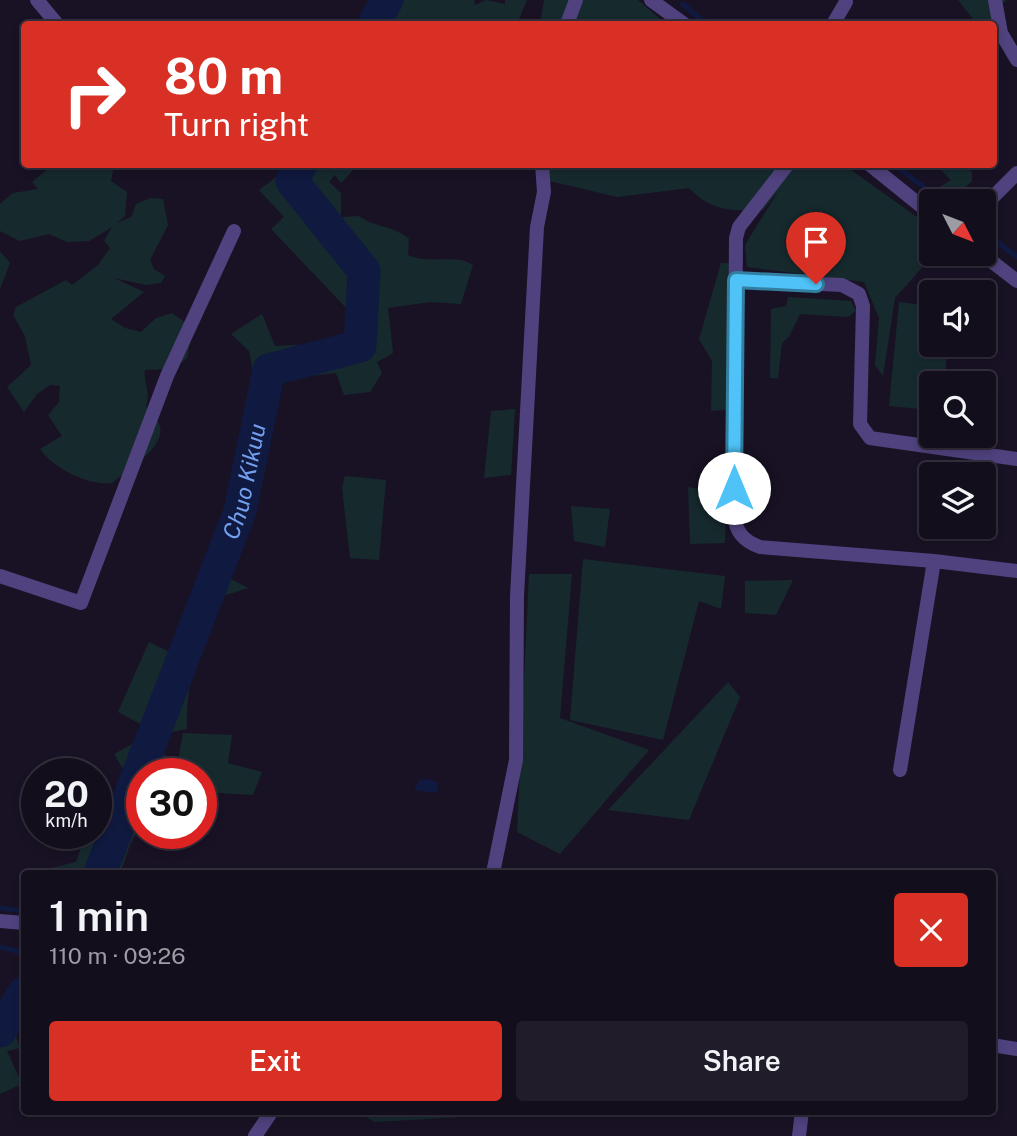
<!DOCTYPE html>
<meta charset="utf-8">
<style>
:root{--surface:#130e1c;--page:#201c29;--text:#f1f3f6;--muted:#9d9ca3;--line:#322e3b;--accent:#d93025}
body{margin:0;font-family:"Public Sans",sans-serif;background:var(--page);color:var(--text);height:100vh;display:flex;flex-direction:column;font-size:26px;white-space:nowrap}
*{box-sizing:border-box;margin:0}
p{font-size:23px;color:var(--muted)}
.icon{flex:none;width:38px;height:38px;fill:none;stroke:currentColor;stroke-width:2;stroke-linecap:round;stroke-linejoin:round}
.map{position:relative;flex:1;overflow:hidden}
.details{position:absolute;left:21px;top:870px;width:975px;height:245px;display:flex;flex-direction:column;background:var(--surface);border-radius:7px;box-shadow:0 4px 10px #0003,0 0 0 2px var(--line)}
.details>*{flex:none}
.top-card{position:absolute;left:21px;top:21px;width:976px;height:147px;border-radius:7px;box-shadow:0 4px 10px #0003,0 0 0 2px var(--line);background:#d93025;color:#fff;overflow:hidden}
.needle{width:46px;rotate:132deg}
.fabs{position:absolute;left:919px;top:189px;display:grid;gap:14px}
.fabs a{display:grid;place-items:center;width:77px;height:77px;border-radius:7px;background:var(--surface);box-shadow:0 4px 10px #0003,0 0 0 2px var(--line);font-size:35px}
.speed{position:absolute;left:21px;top:758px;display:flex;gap:14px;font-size:35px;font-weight:700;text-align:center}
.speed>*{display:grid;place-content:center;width:91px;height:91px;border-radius:50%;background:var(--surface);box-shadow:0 4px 10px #0003,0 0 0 2px var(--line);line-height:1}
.speed small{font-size:18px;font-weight:400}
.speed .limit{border:10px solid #d22;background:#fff;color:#111}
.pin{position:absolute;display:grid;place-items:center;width:60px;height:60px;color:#fff;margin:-72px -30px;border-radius:50% 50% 50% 0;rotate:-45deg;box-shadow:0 0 7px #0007}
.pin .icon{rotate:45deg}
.me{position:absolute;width:77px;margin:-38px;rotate:0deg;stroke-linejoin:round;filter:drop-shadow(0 0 5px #0008)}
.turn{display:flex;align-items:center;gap:24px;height:147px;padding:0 28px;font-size:32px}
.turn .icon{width:91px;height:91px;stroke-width:2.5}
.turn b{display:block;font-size:49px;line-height:60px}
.round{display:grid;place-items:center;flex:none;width:74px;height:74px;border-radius:7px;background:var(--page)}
.headline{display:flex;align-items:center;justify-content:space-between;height:119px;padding:0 28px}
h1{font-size:42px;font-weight:600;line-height:52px}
.action{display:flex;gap:14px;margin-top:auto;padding:14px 28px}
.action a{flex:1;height:80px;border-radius:7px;background:var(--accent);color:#fff;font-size:28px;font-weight:600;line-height:80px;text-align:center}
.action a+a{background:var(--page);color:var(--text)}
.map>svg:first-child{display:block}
</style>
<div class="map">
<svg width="1017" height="1136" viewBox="0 0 1017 1136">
<rect width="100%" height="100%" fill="#191225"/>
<!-- green -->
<path fill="#162a2e" d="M 380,0 L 474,0 L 475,5 L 486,0 L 505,4 L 505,0 L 527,0 L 517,24 L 366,24 Z
M 544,0 L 638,0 L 666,24 L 540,24 Z
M 958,0 L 1007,0 L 995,9 L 993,24 L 977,24 Z
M 54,164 L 64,168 L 69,165 L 114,165 L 111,181 L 127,192 L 125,216 L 117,223 L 131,217 L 136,204 L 150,198 L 163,199 L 168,225 L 150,260 L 154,269 L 165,276 L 161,283 L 146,285 L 114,278 L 144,292 L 111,319 L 125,328 L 141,332 L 156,318 L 172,313 L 193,328 L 187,358 L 173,369 L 145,370 C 143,383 151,391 146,406 C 149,413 156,418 159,424 C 169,445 126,472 112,483 C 88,486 53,468 40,449 L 62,436 L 48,415 L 59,402 L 60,386 L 50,385 L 37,394 L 24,412 L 7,387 L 31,365 L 25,336 L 13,315 L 16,307 L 66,280 L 72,285 L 98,265 L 110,248 L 104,241 L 112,227 L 89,241 L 67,242 L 49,234 L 20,241 L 0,231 L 0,204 L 13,193 L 38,189 L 32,182 Z
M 293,165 L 337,165 L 345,169 L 357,166 L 341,183 L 335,175 L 329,182 L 341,193 L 341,217 L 359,216 C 375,228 393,225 409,239 L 408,255 C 429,265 456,253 473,265 L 461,304 L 430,302 L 388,308 L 393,353 L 377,362 L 382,373 L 370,392 L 344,395 L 336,373 L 255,382 L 249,351 L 231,334 L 262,314 L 275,346 L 339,343 L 350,330 L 351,313 L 271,229 L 284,217 L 259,190 Z
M 541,165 L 844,165 L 931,227 L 931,254 L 934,254 L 895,298 L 883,376 L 875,365 L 879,318 L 864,282 L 747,267 L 745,245 L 779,190 L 763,210 C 732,211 712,212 689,188 L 617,197 L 541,179 Z
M 936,165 L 963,165 L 972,172 L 972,181 L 964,188 L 968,196 L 965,201 L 946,201 L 940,187 L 951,180 Z
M 0,251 L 10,263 L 0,289 Z
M 721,263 L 730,263 L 731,409 L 711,411 L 712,361 L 699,339 Z
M 788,297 L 851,301 L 856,311 L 848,317 L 800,314 L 789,337 L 782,343 L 778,378 L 770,378 L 771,309 L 786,306 Z
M 899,302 L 931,306 L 931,345 L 948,345 L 944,383 L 931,383 L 931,410 L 889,406 Z
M 515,409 L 511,475 L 484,478 L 491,411 Z
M 345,476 L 386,480 L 379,560 L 350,558 L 342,487 Z
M 688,487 L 727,494 L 725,543 L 690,544 Z
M 571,506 L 610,509 L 605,547 L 574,541 Z
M 583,559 L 725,576 L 721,609 L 699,601 L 663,740 L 570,720 Z
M 218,561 L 231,564 L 227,577 L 248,588 L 220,597 C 200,637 185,685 187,729 L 172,732 L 164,754 L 184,769 L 180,773 L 142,774 L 142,809 L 135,827 L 139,831 C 127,843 128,859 119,873 L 51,873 L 51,868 L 76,862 L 85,836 L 96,833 L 108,824 L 96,813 L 96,800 L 117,798 L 128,777 L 114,754 L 138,741 L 146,727 L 118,712 L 149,642 L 180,657 Z
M 529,574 L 572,574 L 560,718 L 649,750 L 560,854 L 517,832 Z
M 793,580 L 776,615 L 745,613 L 745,581 Z
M 728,682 L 740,697 L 689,820 L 608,810 Z
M 183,733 L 232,735 L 228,763 L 262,772 L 253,795 L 201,792 L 201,774 L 187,773 L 178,760 Z
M 18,977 L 24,980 L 24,1021 L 16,1037 L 20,1048 L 7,1051 L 22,1084 L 0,1094 L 0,1005 Z
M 354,1111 L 481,1111 L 481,1116 L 375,1122 Z"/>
<!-- water -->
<path fill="#10193f" d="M 429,779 L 438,783 L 437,793 L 414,790 L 419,780 Z"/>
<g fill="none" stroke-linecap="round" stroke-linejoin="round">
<!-- stream -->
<path stroke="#10193f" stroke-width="5" d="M 683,4 L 706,24
M 893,164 L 943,201
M 984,232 L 1017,257
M 0,908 L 24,911
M 0,947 L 24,953"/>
<!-- river -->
<g stroke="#10193f" stroke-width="33">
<path d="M 374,24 L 387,0"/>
<path id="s1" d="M 100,873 L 240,511 L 269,370 L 360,346 L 364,271 L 292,181 L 301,164"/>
<path d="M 0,1031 L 24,993"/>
</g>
<!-- minor -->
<path stroke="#50427e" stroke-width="14" d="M 37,0 L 57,24
M 995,0 L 1001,33 L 1017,60
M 567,24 L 576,0
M 833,24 L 846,2
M 788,164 L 739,227 L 736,238 L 734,513 C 735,531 743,541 760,547 L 934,561 L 1017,571
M 984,206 L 1017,173
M 736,280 L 842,285 L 859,294 L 863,306 L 860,424 L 870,438 L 1017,459
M 0,576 L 81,603 L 167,376 L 234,231
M 900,770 L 934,561
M 493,873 L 516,760 L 517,596 L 537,227 L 544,192 L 542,164
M 255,1136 L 272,1111
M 799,1136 L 802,1111"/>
<!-- tertiary -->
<path stroke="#50427e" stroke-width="14" d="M 651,0 L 684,24
M 869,164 L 931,214
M 982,254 L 1017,281
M 0,921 L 24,923
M 992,1045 L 1017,1049"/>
</g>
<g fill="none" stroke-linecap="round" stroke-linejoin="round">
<defs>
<path id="route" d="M 734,488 L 736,280 L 816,284"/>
</defs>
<!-- route casing -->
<use href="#route" stroke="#337fa1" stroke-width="18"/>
<!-- route -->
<use href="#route" stroke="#4fc3f7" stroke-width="12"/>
</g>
<g text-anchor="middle" stroke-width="5" stroke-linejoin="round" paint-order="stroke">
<!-- water labels -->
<g font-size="23" font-style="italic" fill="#739fef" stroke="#191225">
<text dy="8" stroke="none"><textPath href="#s1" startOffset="418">Chuo Kikuu</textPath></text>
</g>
</g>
</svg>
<div class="fabs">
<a><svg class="needle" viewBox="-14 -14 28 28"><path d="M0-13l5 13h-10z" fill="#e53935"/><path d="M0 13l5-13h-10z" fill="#9d9ca3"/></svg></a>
<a><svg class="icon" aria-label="sound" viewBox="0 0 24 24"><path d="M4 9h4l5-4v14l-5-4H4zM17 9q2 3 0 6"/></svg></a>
<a><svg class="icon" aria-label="search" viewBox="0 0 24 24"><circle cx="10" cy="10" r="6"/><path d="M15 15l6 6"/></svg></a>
<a><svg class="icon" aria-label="layers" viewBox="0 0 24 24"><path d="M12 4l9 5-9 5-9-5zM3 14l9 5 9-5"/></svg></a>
</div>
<div class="speed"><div>20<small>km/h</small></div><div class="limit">30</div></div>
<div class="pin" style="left:816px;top:284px;background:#d93025"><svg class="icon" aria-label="arrive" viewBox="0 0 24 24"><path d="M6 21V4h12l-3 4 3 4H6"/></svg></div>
<svg class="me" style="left:734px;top:488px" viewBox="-20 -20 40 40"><circle r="19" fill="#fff"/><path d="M0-13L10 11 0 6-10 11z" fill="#4fc3f7"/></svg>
<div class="top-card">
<div class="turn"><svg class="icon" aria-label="right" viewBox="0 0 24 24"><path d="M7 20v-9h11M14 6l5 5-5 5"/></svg><div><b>80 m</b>Turn right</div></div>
</div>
<section class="details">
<div class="headline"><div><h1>1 min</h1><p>110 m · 09:26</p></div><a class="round" style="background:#d93025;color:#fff"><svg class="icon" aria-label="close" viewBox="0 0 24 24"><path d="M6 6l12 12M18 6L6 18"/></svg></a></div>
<div class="action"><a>Exit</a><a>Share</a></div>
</section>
</div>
